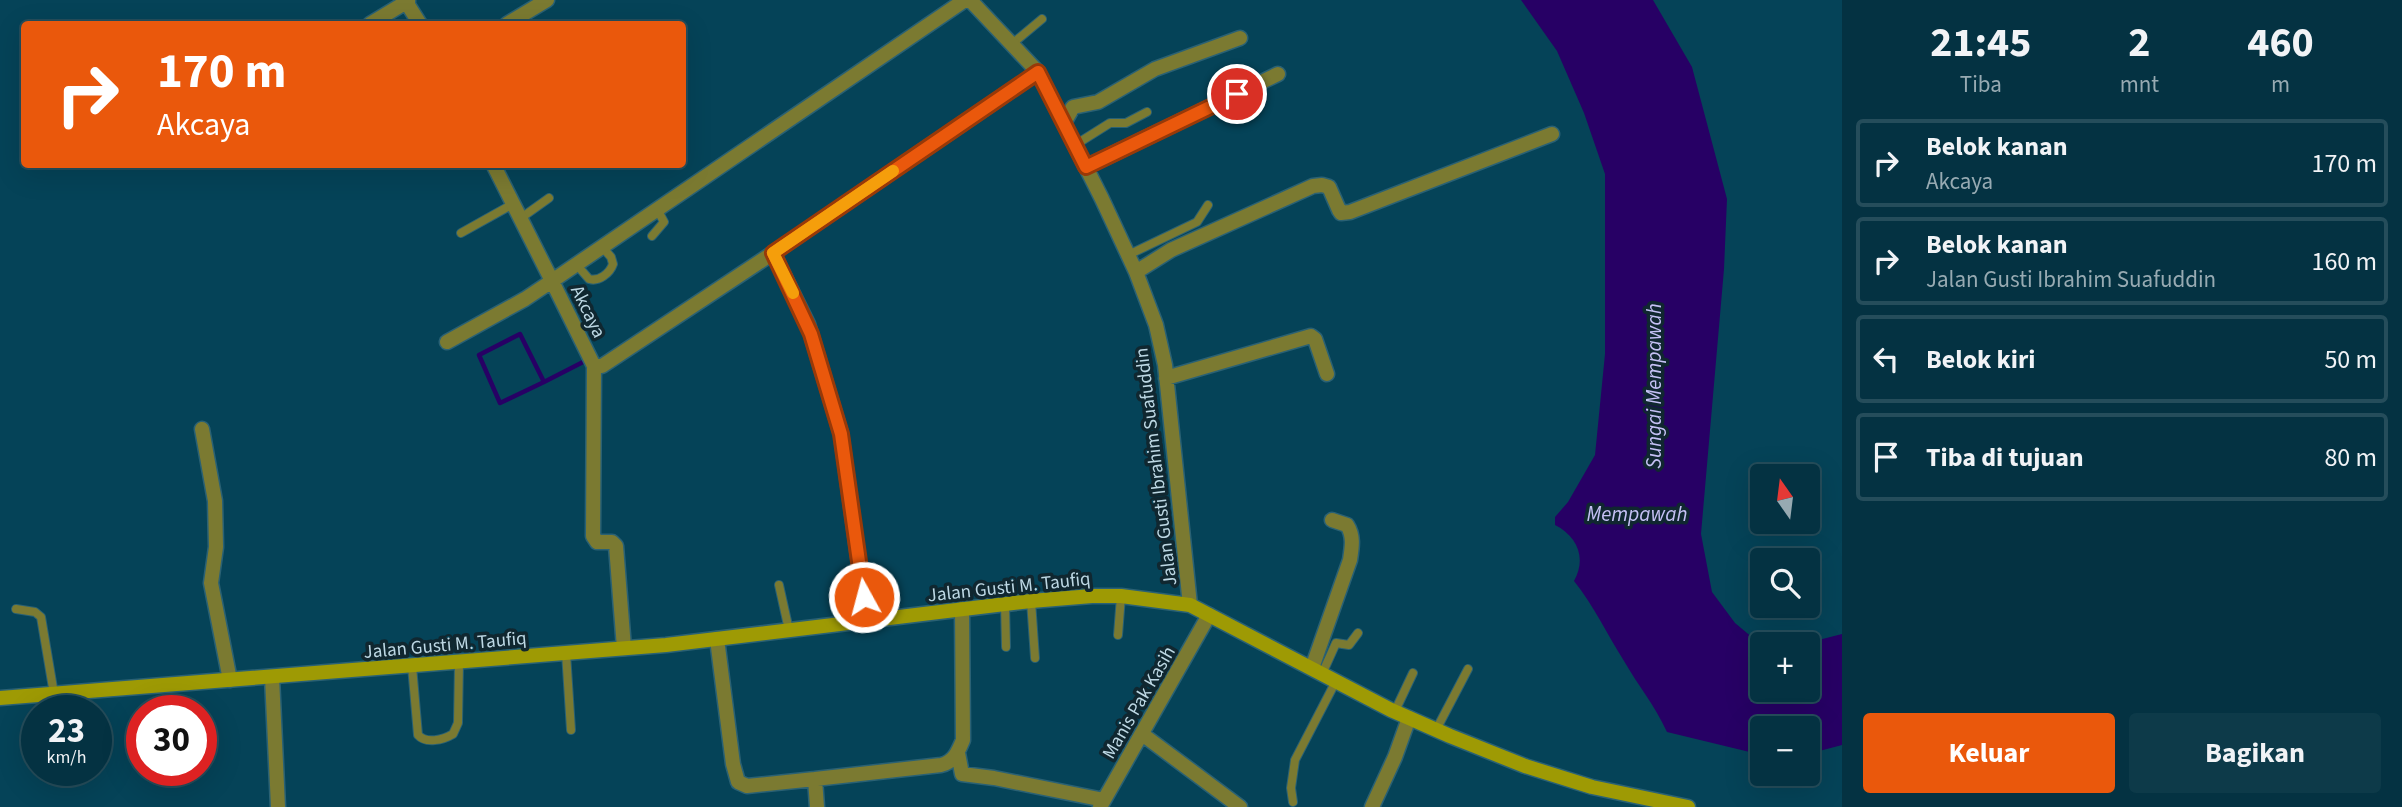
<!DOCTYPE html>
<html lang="id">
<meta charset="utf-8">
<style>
:root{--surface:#043242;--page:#0d3a49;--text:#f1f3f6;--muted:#97aab2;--line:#254d5b;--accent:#ea580c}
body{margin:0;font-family:"Source Sans 3",sans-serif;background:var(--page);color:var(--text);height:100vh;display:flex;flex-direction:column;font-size:26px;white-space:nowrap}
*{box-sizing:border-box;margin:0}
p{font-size:23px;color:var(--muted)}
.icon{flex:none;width:38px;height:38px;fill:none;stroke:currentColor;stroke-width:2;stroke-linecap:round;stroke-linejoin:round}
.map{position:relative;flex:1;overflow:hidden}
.side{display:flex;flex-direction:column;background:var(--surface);width:560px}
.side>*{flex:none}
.top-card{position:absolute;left:21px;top:21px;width:665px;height:147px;border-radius:7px;box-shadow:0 7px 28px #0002,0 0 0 2px var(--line);background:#ea580c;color:#fff;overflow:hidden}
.needle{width:46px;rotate:346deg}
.fabs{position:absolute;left:1750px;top:464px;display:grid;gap:14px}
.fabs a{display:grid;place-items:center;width:70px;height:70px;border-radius:7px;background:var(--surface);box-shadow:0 7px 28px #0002,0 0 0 2px var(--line);font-size:35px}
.speed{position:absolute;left:21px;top:695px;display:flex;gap:14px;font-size:35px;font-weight:700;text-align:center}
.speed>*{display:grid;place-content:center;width:91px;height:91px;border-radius:50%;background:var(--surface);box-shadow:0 7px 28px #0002,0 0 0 2px var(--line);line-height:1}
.speed small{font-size:18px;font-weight:400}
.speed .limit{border:10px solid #d22;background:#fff;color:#111}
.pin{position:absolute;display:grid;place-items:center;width:60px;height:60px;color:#fff;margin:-30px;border:4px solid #fff;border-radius:50%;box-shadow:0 2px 7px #0007}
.me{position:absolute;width:77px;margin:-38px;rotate:353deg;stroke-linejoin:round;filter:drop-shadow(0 0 5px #0008)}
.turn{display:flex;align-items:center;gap:24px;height:147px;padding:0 21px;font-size:32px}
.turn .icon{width:91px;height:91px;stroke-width:2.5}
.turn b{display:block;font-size:49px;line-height:60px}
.eta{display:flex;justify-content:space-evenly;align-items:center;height:119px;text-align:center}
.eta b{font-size:42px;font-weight:700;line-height:49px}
.button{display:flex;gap:14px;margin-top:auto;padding:14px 21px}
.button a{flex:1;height:80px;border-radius:7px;background:var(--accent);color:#fff;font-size:28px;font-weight:700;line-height:80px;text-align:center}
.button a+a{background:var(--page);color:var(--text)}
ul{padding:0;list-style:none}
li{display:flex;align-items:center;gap:21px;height:88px;margin:0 14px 10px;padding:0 7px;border:4px solid var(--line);border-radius:7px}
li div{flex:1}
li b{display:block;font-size:26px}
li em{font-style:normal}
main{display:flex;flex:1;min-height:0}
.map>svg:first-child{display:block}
</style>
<main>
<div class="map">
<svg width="1842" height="807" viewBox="0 0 1842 807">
<rect width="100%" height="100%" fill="#054358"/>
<!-- water -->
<path fill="#270065" d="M 1521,0 L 1653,0 L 1692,67 L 1727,199 L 1724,269 L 1701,534 L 1712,592 L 1735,623 L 1759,643 L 1764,644 L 1762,644 L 1762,690 L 1808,690 L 1808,644 L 1803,644 L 1842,634 L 1842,745 L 1808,754 L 1808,728 L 1762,728 L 1762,755 L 1667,732 C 1654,704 1639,687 1624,661 C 1607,634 1594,606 1574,581 C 1587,558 1577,536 1555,525 L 1555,517 L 1568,502 L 1595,455 L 1605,354 L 1605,174 L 1584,113 L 1557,51 Z"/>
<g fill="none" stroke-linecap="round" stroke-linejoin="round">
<!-- stream -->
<path stroke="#270065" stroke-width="4.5" d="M 544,382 L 500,403 L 479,355 L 520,334 L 544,382 L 585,361"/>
<defs>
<path id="service" d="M 1012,44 L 1042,19
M 1075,145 L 1110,123 L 1126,123 L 1147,112
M 521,218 L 549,198
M 461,233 L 513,204
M 652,236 L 664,222 L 657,209
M 1128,255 L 1197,222 L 1208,205
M 576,264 L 589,279 C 599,282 610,273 613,264 L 611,257 L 602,247
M 779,585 L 789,630
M 1031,601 L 1035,658
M 1005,604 L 1006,647
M 16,609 L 35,612 L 41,617 L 54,694
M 1118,635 L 1121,596
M 566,653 L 571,730
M 412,666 L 418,735 C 426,744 443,740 453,734 L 458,723 L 459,662
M 1322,674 L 1336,643 L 1349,645 L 1358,633
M 1395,711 L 1413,673
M 1436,730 L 1468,669
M 1293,802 L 1291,788 L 1295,760 L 1336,681"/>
<path id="minor" d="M 408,0 L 408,5 L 420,24
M 970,0 L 1038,72 L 1102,199 L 1136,272 L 1156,325 L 1165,365 L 1190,605
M 370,24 L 408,1
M 507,24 L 547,0
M 1064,123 L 1073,107 L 1098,102 L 1155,69 L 1240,38
M 1086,167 L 1278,74
M 773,253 L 808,324 L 841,434 L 867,621
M 1136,272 L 1171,250 L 1313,186 L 1322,185 L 1329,187 L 1339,210 L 1341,213 L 1350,212 L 1552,134
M 447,342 L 525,299 L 552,281 L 493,164
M 594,366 L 602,366 L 773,253 L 1038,72
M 1166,378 L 1311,336 L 1315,339 L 1327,374
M 202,429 L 215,501 L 216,547 L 211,583 L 230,680
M 717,639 L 733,764 L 738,782 L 747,786 L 815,779 L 817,807
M 624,648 L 616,546 L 612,542 L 597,542 L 593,536 L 594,366 L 552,281 L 965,0
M 1312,668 L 1350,560 C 1352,547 1354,536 1347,525 L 1332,520
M 272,677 L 278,807
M 1142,734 L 1240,807
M 958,753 L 962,774 L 994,778 L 1104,800
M 815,779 L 941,765 C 954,762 958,752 963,740 L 962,609
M 1100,807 L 1209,615
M 1372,807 L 1395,757 L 1409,718"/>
<path id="secondary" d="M 0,698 L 666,645 L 1031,601 L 1092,596 L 1121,596 L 1190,605 L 1391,710 L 1450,736 L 1525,766 L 1592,787 L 1688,807"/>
</defs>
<!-- service casing -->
<use href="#service" stroke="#2a6174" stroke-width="10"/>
<!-- minor casing -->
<use href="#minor" stroke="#2a6174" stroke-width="17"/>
<!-- secondary casing -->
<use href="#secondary" stroke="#2a6174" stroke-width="17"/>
<!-- service -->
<use href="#service" stroke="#7b7a31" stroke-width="8"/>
<!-- minor -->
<use href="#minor" stroke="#7b7a31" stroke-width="14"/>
<!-- secondary -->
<use href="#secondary" stroke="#9e9a04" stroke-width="14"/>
</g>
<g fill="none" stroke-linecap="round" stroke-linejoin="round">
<defs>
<path id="route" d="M 864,597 L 841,434 L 811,334 L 773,253 L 1038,72 L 1086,167 L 1237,94"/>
</defs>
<!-- route casing -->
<use href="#route" stroke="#983908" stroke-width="18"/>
<!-- route -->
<use href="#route" stroke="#ea580c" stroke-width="12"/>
<!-- slow -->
<path stroke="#f59e0b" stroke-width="12" d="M 793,293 L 773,253 L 893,171"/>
</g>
<g text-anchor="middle" stroke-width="7" stroke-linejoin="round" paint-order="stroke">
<!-- street labels -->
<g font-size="19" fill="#bdd8e4" stroke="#102730">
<text transform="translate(589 311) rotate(64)" y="7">Akcaya</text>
<text transform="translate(1155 467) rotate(-97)" y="7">Jalan Gusti Ibrahim Suafuddin</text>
<text transform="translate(1009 586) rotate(-6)" y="7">Jalan Gusti M. Taufiq</text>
<text transform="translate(445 644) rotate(-5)" y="7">Jalan Gusti M. Taufiq</text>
<text transform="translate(1138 702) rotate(-60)" y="7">Manis Pak Kasih</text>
</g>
<!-- water labels -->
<g font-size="21" font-style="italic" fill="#c5c1f5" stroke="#102730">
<text transform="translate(1654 386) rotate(-90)" y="7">Sungai Mempawah</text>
<text x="1637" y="521">Mempawah</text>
</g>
</g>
</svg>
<div class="fabs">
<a><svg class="needle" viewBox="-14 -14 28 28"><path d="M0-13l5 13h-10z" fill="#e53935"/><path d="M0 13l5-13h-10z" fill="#97aab2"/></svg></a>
<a><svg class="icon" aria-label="search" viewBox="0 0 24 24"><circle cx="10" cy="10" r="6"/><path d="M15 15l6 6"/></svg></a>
<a>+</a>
<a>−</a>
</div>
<div class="speed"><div>23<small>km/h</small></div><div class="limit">30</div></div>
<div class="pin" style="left:1237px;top:94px;background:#d93025"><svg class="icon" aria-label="arrive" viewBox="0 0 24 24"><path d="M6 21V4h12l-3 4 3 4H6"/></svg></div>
<svg class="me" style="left:864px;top:597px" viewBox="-20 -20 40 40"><circle r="17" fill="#ea580c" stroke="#fff" stroke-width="3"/><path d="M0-11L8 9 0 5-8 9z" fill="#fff"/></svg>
<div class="top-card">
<div class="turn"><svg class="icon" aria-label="right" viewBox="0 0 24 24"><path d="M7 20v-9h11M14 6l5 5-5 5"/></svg><div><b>170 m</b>Akcaya</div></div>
</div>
</div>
<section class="side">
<div class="eta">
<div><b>21:45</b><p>Tiba</p></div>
<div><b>2</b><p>mnt</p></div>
<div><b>460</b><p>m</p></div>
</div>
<ul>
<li><svg class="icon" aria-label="right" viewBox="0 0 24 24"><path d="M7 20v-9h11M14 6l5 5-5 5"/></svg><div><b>Belok kanan</b><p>Akcaya</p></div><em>170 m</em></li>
<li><svg class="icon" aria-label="right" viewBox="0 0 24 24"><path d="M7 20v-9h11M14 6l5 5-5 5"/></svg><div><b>Belok kanan</b><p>Jalan Gusti Ibrahim Suafuddin</p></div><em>160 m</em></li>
<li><svg class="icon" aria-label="left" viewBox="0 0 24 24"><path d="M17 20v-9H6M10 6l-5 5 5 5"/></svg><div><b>Belok kiri</b></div><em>50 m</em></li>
<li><svg class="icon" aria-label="arrive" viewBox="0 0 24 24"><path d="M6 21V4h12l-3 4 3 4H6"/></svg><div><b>Tiba di tujuan</b></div><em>80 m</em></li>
</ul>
<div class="button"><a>Keluar</a><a>Bagikan</a></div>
</section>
</main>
